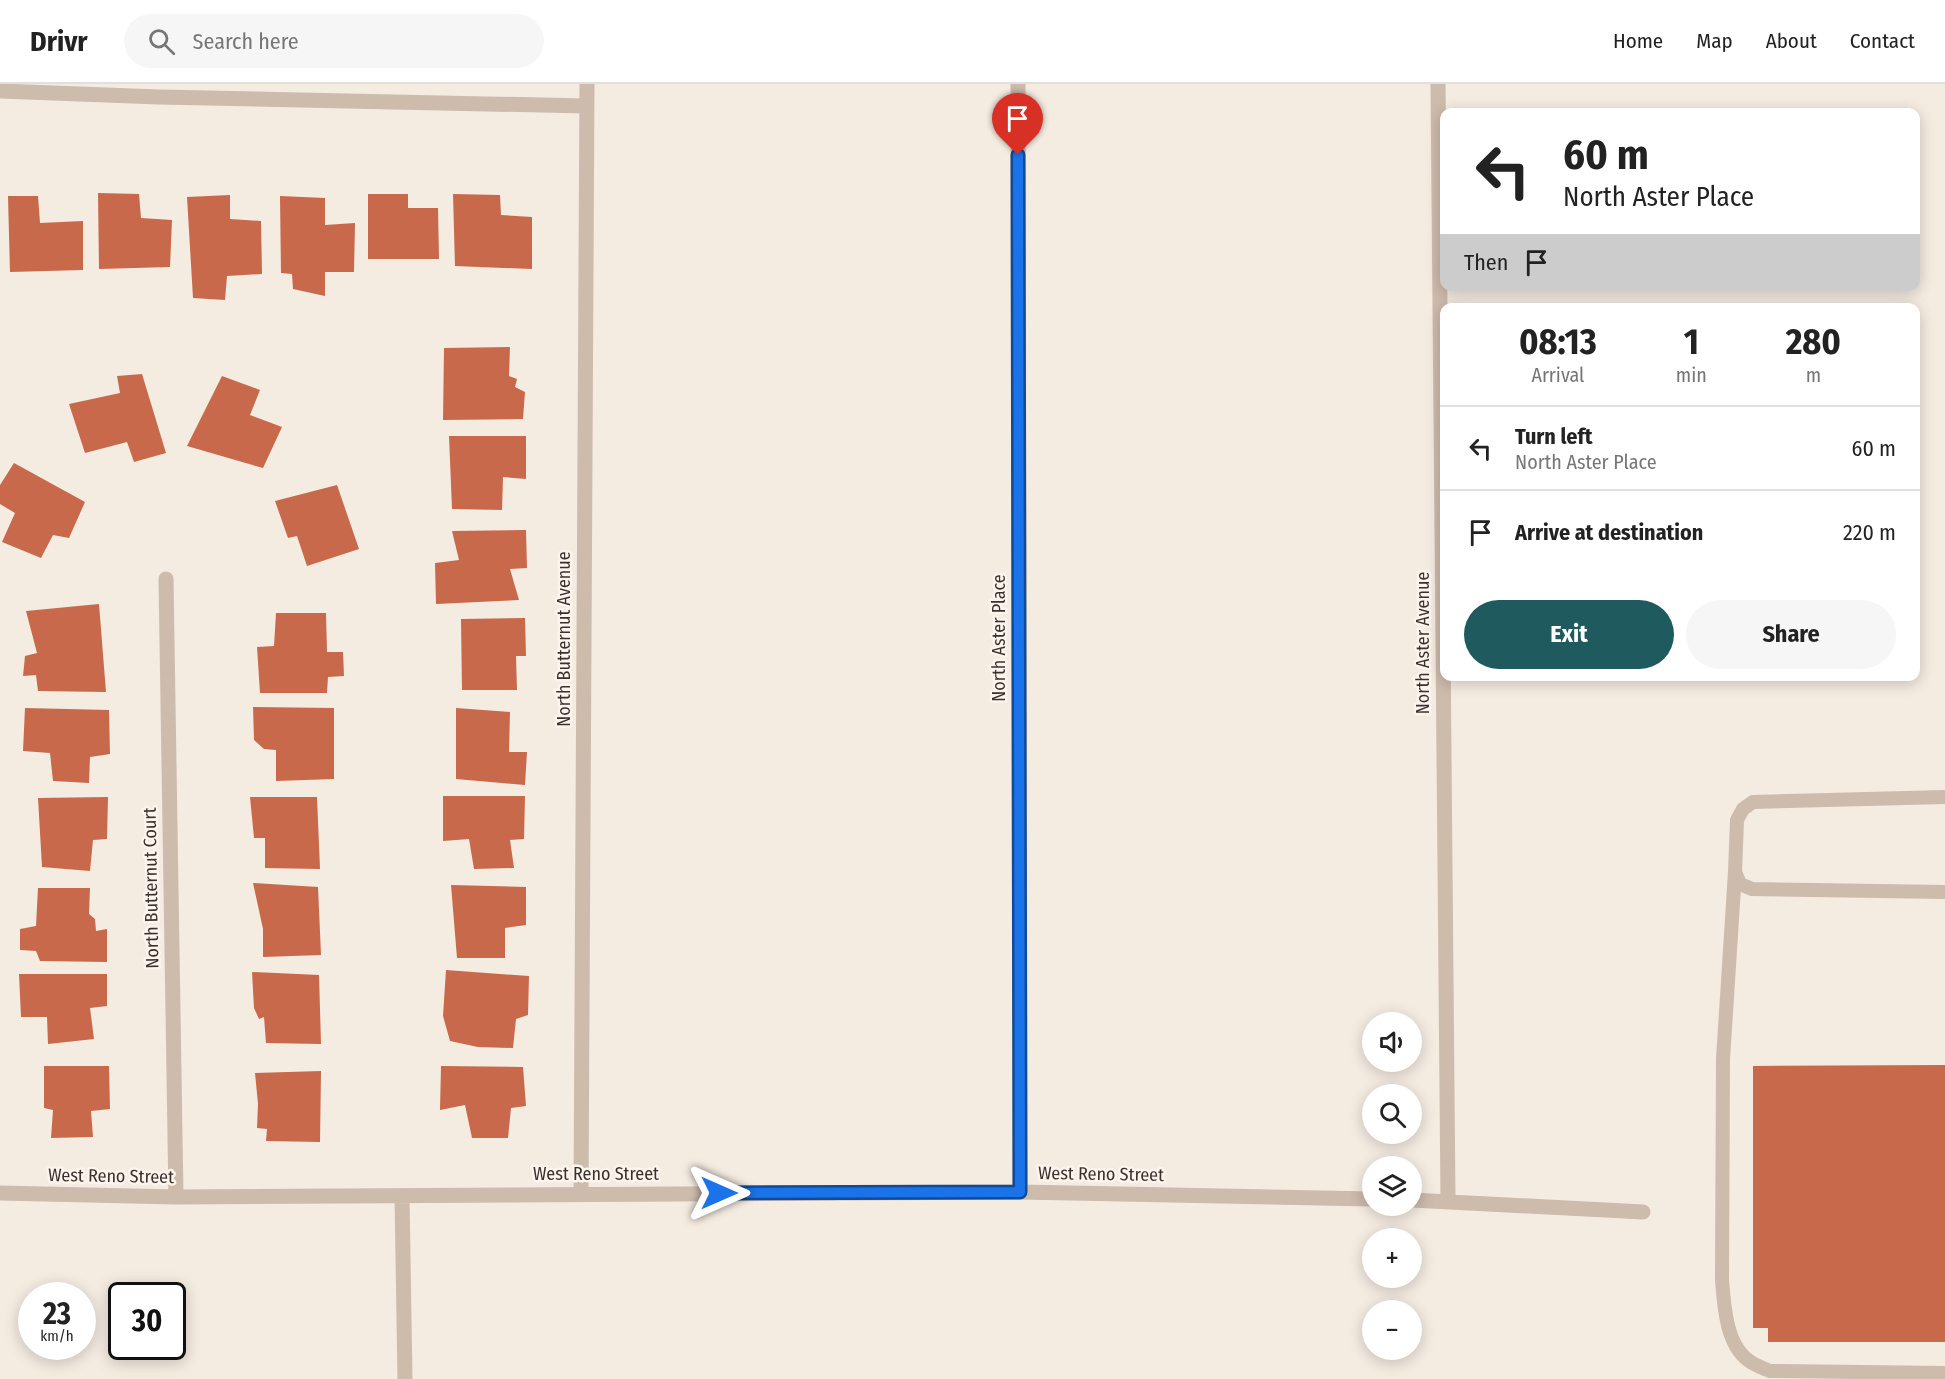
<!DOCTYPE html>
<meta charset="utf-8">
<style>
:root{--surface:#fff;--page:#f6f6f6;--text:#222;--muted:#767676;--line:#e0e0e0;--accent:#1f5a5e}
body{margin:0;font-family:"Fira Sans Condensed",sans-serif;background:var(--page);color:var(--text);height:100vh;display:flex;flex-direction:column;font-size:22px;white-space:nowrap}
*{box-sizing:border-box;margin:0}
p{font-size:20px;color:var(--muted)}
.icon{flex:none;width:33px;height:33px;fill:none;stroke:currentColor;stroke-width:2;stroke-linecap:round;stroke-linejoin:round}
.map{position:relative;flex:1;overflow:hidden}
.sheet{position:absolute;left:1440px;top:219px;width:480px;height:378px;display:flex;flex-direction:column;background:var(--surface);border-radius:12px;box-shadow:0 3px 15px #0003}
.sheet>*{flex:none}
.hud{position:absolute;left:1440px;top:24px;width:480px;height:183px;border-radius:12px;box-shadow:0 3px 15px #0003;background:#fff;color:var(--text);overflow:hidden}
.tools{position:absolute;left:1362px;top:928px;display:grid;gap:12px}
.tools a{display:grid;place-items:center;width:60px;height:60px;border-radius:50%;background:var(--surface);box-shadow:0 3px 15px #0003;font-size:30px}
.speed{position:absolute;left:18px;top:1198px;display:flex;gap:12px;font-size:30px;font-weight:700;text-align:center}
.speed>*{display:grid;place-content:center;width:78px;height:78px;border-radius:50%;background:var(--surface);box-shadow:0 3px 15px #0003;line-height:1}
.speed small{font-size:15px;font-weight:400}
.speed .limit{border:3px solid #111;border-radius:9px;background:#fff;color:#111}
.pin{position:absolute;display:grid;place-items:center;width:51px;height:51px;color:#fff;margin:-62px -26px;border-radius:50% 50% 50% 0;rotate:-45deg;box-shadow:0 0 6px #0007}
.pin .icon{rotate:45deg}
.me{position:absolute;width:66px;margin:-33px;rotate:90deg;stroke-linejoin:round;filter:drop-shadow(0 0 4px #0008)}
.turn{display:flex;align-items:center;gap:21px;height:126px;padding:0 24px;font-size:27px}
.turn .icon{width:78px;height:78px;stroke-width:2.5}
.turn b{display:block;font-size:42px;line-height:51px}
.then{display:flex;align-items:center;height:57px;padding:0 24px;background:#0003;gap:12px;font-size:22px}
.eta{display:flex;justify-content:space-evenly;align-items:center;height:102px;text-align:center}
.eta b{font-size:36px;font-weight:700;line-height:42px}
.button{display:flex;gap:12px;margin-top:auto;padding:12px 24px}
.button a{flex:1;height:69px;border-radius:36px;background:var(--accent);color:#fff;font-size:24px;font-weight:700;line-height:69px;text-align:center}
.button a+a{background:var(--page);color:var(--text)}
ul{padding:0;list-style:none}
li{display:flex;align-items:center;gap:18px;height:84px;padding:0 24px;border-top:2px solid var(--line)}
li div{flex:1}
li b{display:block;font-size:22px}
li em{font-style:normal}
header{display:flex;align-items:center;gap:36px;box-sizing:border-box;height:84px;padding:0 30px;background:var(--surface);border-bottom:2px solid var(--line)}
header strong{font-size:28px}
nav{display:flex;gap:33px;margin-inline-start:auto;font-size:21px}
.search{width:420px;height:54px;background:var(--page);display:flex;align-items:center;gap:15px;box-sizing:border-box;padding:0 21px;border-radius:33px;color:var(--muted);font-size:22px}
.map>svg:first-child{display:block}
</style>
<header>
<strong>Drivr</strong>
<div class="search"><svg class="icon" aria-label="search" viewBox="0 0 24 24"><circle cx="10" cy="10" r="6"/><path d="M15 15l6 6"/></svg>Search here</div>
<nav><a>Home</a><a>Map</a><a>About</a><a>Contact</a></nav>
</header>
<div class="map">
<svg width="1945" height="1295" viewBox="0 0 1945 1295">
<rect width="100%" height="100%" fill="#f4ebe1"/>
<!-- building -->
<path fill="#c8694b" d="M 98,109 L 139,110 L 141,134 L 172,136 L 170,183 L 99,185 Z
M 368,110 L 408,110 L 408,124 L 438,124 L 439,175 L 368,175 Z
M 453,110 L 500,111 L 501,131 L 532,133 L 532,185 L 455,182 Z
M 230,111 L 230,135 L 261,137 L 262,190 L 227,192 L 225,216 L 193,214 L 187,113 Z
M 8,112 L 38,112 L 40,139 L 83,137 L 83,186 L 10,188 Z
M 280,112 L 325,114 L 325,141 L 355,139 L 354,188 L 325,188 L 325,212 L 293,205 L 292,190 L 281,189 Z
M 510,263 L 509,292 L 517,295 L 515,303 L 525,308 L 523,335 L 443,336 L 444,264 Z
M 142,290 L 166,369 L 134,378 L 127,358 L 85,369 L 69,320 L 120,309 L 117,292 Z
M 222,292 L 260,306 L 250,331 L 282,343 L 263,384 L 187,362 Z
M 449,352 L 526,352 L 526,395 L 503,393 L 502,426 L 452,425 Z
M 14,379 L 85,418 L 69,454 L 53,451 L 41,474 L 2,458 L 15,429 L 0,420 L 0,401 Z
M 337,401 L 359,465 L 307,482 L 297,452 L 288,454 L 275,417 Z
M 526,446 L 527,484 L 510,485 L 519,516 L 436,520 L 435,479 L 459,476 L 452,447 Z
M 99,520 L 106,608 L 38,607 L 36,591 L 23,592 L 25,572 L 37,569 L 26,527 Z
M 276,529 L 326,529 L 327,568 L 343,568 L 344,592 L 328,593 L 327,609 L 260,609 L 257,563 L 274,562 Z
M 525,534 L 526,572 L 516,572 L 517,606 L 462,606 L 461,535 Z
M 253,623 L 334,624 L 334,695 L 276,697 L 276,666 L 264,665 L 254,656 Z
M 25,624 L 109,626 L 110,670 L 90,673 L 89,699 L 53,697 L 50,669 L 23,667 Z
M 456,624 L 510,628 L 509,668 L 527,668 L 525,701 L 456,695 Z
M 443,712 L 525,712 L 524,755 L 510,756 L 514,784 L 474,785 L 469,755 L 443,757 Z
M 108,713 L 107,755 L 93,756 L 90,787 L 42,783 L 38,714 Z
M 250,713 L 317,713 L 320,785 L 265,784 L 265,754 L 254,754 Z
M 253,799 L 318,803 L 321,871 L 263,873 L 263,845 Z
M 451,801 L 526,803 L 526,841 L 505,844 L 505,874 L 457,874 Z
M 38,804 L 90,804 L 89,830 L 95,835 L 96,847 L 107,845 L 107,878 L 40,877 L 36,867 L 20,866 L 20,845 L 36,842 Z
M 446,886 L 529,892 L 528,931 L 516,935 L 513,964 L 478,963 L 450,957 L 443,932 Z
M 252,888 L 319,891 L 321,960 L 266,959 L 264,933 L 259,935 L 254,924 Z
M 19,890 L 107,890 L 107,922 L 90,924 L 94,955 L 48,960 L 47,933 L 21,933 Z
M 1945,981 L 1945,1258 L 1768,1258 L 1768,1244 L 1753,1244 L 1753,982 Z
M 44,982 L 109,982 L 110,1025 L 91,1027 L 93,1053 L 51,1054 L 53,1026 L 44,1024 Z
M 441,982 L 523,983 L 526,1022 L 511,1024 L 508,1054 L 472,1054 L 465,1021 L 440,1026 Z
M 321,987 L 320,1058 L 266,1057 L 267,1045 L 257,1044 L 258,1020 L 255,989 Z"/>
<g fill="none" stroke-linecap="round" stroke-linejoin="round">
<!-- lane -->
<path stroke="#cdbbac" stroke-width="14" d="M 1945,713 L 1753,718 L 1743,725 L 1737,736 L 1735,788 L 1740,800 L 1752,805 L 1945,808
M 1735,788 L 1723,975 L 1722,1196 C 1724,1221 1726,1260 1748,1276 C 1754,1281 1763,1284 1770,1287 L 1945,1289"/>
<!-- street -->
<path stroke="#cdbbac" stroke-width="15" d="M 1018,0 L 1020,1108
M 1438,0 L 1448,1117
M 0,7 L 159,13 L 587,22
M 166,495 L 176,1113
M 0,1109 L 176,1113 L 1020,1108 L 1372,1115
M 581,1110 L 587,0
M 402,1112 L 405,1295
M 1412,1116 L 1643,1128"/>
</g>
<g fill="none" stroke-linecap="round" stroke-linejoin="round">
<defs>
<path id="route" d="M 719,1109 L 1020,1108 L 1018,71"/>
</defs>
<!-- route casing -->
<use href="#route" stroke="#114b97" stroke-width="15"/>
<!-- route -->
<use href="#route" stroke="#1a73e8" stroke-width="10"/>
</g>
<g text-anchor="middle" stroke-width="5" stroke-linejoin="round" paint-order="stroke">
<!-- street labels -->
<g font-size="18" fill="#3b302b" stroke="#fbf5ee">
<text transform="translate(999 554) rotate(-90)" y="6">North Aster Place</text>
<text transform="translate(564 555) rotate(-90)" y="6">North Butternut Avenue</text>
<text transform="translate(1423 559) rotate(-90)" y="6">North Aster Avenue</text>
<text transform="translate(151 804) rotate(-91)" y="6">North Butternut Court</text>
<text x="596" y="1096">West Reno Street</text>
<text transform="translate(1101 1090) rotate(1)" y="6">West Reno Street</text>
<text transform="translate(111 1092) rotate(1)" y="6">West Reno Street</text>
</g>
</g>
</svg>
<div class="tools">
<a><svg class="icon" aria-label="sound" viewBox="0 0 24 24"><path d="M4 9h4l5-4v14l-5-4H4zM17 9q2 3 0 6"/></svg></a>
<a><svg class="icon" aria-label="search" viewBox="0 0 24 24"><circle cx="10" cy="10" r="6"/><path d="M15 15l6 6"/></svg></a>
<a><svg class="icon" aria-label="layers" viewBox="0 0 24 24"><path d="M12 4l9 5-9 5-9-5zM3 14l9 5 9-5"/></svg></a>
<a>+</a>
<a>−</a>
</div>
<div class="speed"><div>23<small>km/h</small></div><div class="limit">30</div></div>
<div class="pin" style="left:1018px;top:71px;background:#d93025"><svg class="icon" aria-label="arrive" viewBox="0 0 24 24"><path d="M6 21V4h12l-3 4 3 4H6"/></svg></div>
<svg class="me" style="left:719px;top:1109px" viewBox="-20 -20 40 40"><path d="M0-17L14 15 0 8-14 15z" fill="#1a73e8" stroke="#fff" stroke-width="4"/></svg>
<div class="hud">
<div class="turn"><svg class="icon" aria-label="left" viewBox="0 0 24 24"><path d="M17 20v-9H6M10 6l-5 5 5 5"/></svg><div><b>60 m</b>North Aster Place</div></div>
<div class="then">Then<svg class="icon" aria-label="arrive" viewBox="0 0 24 24"><path d="M6 21V4h12l-3 4 3 4H6"/></svg></div>
</div>
<section class="sheet">
<div class="eta">
<div><b>08:13</b><p>Arrival</p></div>
<div><b>1</b><p>min</p></div>
<div><b>280</b><p>m</p></div>
</div>
<ul>
<li><svg class="icon" aria-label="left" viewBox="0 0 24 24"><path d="M17 20v-9H6M10 6l-5 5 5 5"/></svg><div><b>Turn left</b><p>North Aster Place</p></div><em>60 m</em></li>
<li><svg class="icon" aria-label="arrive" viewBox="0 0 24 24"><path d="M6 21V4h12l-3 4 3 4H6"/></svg><div><b>Arrive at destination</b></div><em>220 m</em></li>
</ul>
<div class="button"><a>Exit</a><a>Share</a></div>
</section>
</div>
